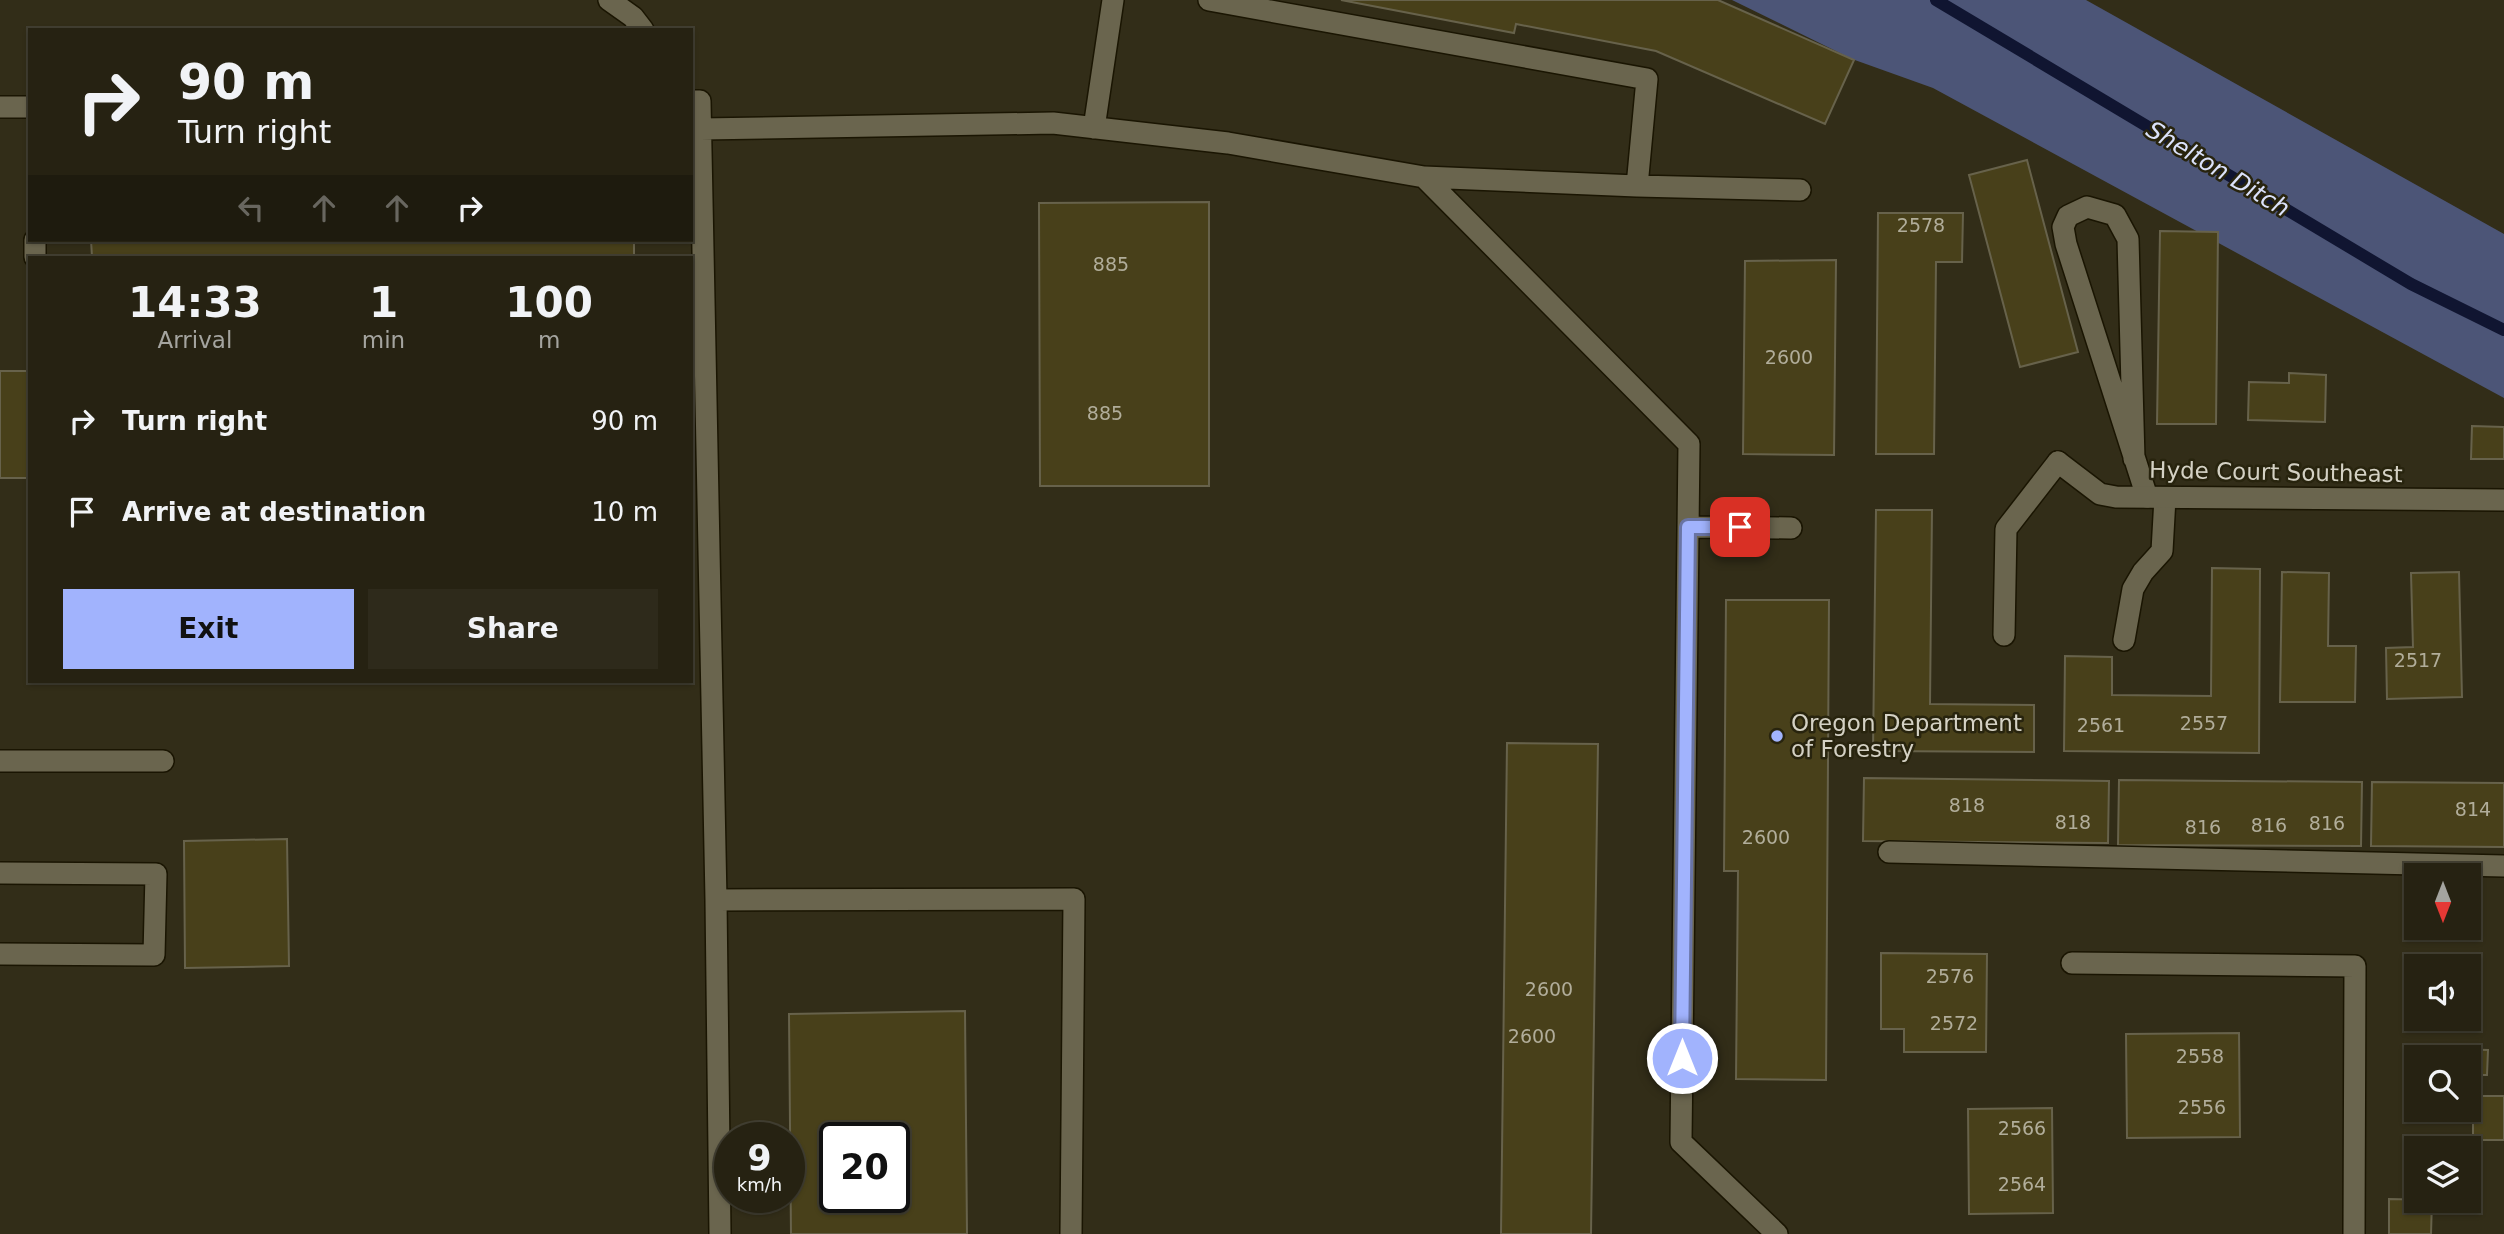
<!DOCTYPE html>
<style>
:root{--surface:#262212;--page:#2e2a1b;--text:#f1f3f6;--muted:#a4a49f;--line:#423f32;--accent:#a1b3fd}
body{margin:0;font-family:"DejaVu Sans",sans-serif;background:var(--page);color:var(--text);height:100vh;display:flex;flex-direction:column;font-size:26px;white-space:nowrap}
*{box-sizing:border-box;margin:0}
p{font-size:23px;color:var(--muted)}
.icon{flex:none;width:38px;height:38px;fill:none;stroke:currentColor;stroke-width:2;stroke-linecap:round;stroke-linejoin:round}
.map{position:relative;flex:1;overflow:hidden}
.panel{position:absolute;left:28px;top:256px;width:665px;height:427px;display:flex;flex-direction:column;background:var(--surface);border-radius:0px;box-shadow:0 2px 5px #0004,0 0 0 2px var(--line)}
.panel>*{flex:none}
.top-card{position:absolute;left:28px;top:28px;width:665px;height:214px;border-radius:0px;box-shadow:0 2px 5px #0004,0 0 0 2px var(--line);background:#262212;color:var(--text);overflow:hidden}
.needle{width:46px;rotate:180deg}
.fabs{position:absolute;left:2404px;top:863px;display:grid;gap:14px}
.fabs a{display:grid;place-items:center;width:77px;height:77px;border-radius:0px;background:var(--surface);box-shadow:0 2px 5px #0004,0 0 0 2px var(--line);font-size:35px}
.speed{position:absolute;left:714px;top:1122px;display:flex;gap:14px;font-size:35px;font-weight:700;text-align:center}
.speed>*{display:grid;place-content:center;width:91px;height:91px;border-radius:50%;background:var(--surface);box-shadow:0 2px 5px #0004,0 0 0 2px var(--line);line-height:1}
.speed small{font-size:18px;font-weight:400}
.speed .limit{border:4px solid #111;border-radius:10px;background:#fff;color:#111}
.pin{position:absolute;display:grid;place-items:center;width:60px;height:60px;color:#fff;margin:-30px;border-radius:14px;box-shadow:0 4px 10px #0006}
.me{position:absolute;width:77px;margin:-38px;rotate:0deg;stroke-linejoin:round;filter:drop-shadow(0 0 5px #0008)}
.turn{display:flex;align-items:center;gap:24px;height:147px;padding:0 35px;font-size:32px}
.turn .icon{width:91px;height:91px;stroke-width:2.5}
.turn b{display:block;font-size:49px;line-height:60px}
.lanes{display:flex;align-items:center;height:66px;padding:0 35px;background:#0003;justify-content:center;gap:35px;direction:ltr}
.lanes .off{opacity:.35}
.eta{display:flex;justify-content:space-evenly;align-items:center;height:119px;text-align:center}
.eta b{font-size:42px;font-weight:800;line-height:49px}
.primary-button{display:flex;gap:14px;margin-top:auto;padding:14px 35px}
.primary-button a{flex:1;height:80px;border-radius:0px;background:var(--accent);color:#111;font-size:28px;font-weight:800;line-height:80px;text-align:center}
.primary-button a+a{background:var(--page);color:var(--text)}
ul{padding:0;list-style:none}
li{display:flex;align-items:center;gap:21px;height:91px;padding:0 35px}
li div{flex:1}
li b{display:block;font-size:26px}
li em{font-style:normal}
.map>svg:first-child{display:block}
</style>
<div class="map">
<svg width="2504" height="1234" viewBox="0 0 2504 1234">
<rect width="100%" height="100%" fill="#322d18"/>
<!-- forest -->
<path fill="#4c5577" d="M 1732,0 L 2086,0 L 2504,234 L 2504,398 L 1933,88 L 1852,59 Z"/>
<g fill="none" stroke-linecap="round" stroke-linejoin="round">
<!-- stream -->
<path stroke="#101531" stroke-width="12" d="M 1936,0 L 2411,284 L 2504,330"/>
</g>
<!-- building -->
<path fill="#48401a" stroke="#67624b" stroke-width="2" fill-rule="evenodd" d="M 1341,0 L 1718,0 L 1854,60 L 1825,124 L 1656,51 L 1516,24 L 1514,33 Z
M 2027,160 L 2078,352 L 2020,367 L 1969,175 Z
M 1209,202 L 1209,486 L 1040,486 L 1039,203 Z
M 1878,213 L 1963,213 L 1962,262 L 1936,262 L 1934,454 L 1876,454 Z
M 2160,231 L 2218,232 L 2216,424 L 2157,424 Z
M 91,240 L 634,240 L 634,257 L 92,257 Z
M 1836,260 L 1834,455 L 1743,454 L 1745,261 Z
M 0,371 L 30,371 L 30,478 L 0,478 Z
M 2289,373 L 2326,375 L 2325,422 L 2248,420 L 2249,382 L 2289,383 Z
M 2472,426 L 2504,427 L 2504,459 L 2471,459 Z
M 1876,510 L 1932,510 L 1930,704 L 2034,705 L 2034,752 L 1873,751 Z
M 2212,568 L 2260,569 L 2259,753 L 2064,751 L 2065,656 L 2112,657 L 2112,695 L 2211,696 Z
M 2282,572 L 2329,573 L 2328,646 L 2356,646 L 2355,702 L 2280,702 Z
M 2459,572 L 2462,697 L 2387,699 L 2386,648 L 2413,647 L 2411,573 Z
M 1726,600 L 1829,600 L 1826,1080 L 1736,1079 L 1738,871 L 1724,871 Z
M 251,681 L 285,681 L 285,683 L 251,682 Z
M 1507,743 L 1598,744 L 1591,1234 L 1501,1234 Z
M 1864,778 L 2109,781 L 2108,843 L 1863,841 Z
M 2119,780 L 2362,782 L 2361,846 L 2118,845 Z
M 2372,782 L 2504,783 L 2504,847 L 2371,846 Z
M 287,839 L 289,966 L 185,968 L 184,841 Z
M 1881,953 L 1987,954 L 1986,1052 L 1904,1052 L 1904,1029 L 1881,1029 Z
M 965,1011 L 967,1234 L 791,1234 L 789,1014 ZM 835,1138 L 894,1138 L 894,1197 L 835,1197 Z
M 2239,1033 L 2240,1137 L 2127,1138 L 2126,1034 Z
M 2449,1049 L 2488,1050 L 2487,1075 L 2469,1075 L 2469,1057 L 2448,1057 Z
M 2473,1096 L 2504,1096 L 2504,1140 L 2473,1140 Z
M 2052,1108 L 2053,1213 L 1969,1214 L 1968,1109 Z
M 2389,1199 L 2432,1200 L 2431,1234 L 2389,1234 Z"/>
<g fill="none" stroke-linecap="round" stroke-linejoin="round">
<defs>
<path id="lane" d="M 609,0 L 633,17 L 643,30
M 1209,0 L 1647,79 L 1637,186 L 1424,177
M 691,101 L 700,101 L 716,900 L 1074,899 L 1071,1234
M 0,107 L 30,107
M 1094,128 L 1113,0
M 701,129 L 1053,123 L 1228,143 L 1424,177 L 1689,444 L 1681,1142 L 1777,1234
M 1637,186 L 1800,190
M 35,240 L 35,257
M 2134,459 L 2128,239 L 2115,215 L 2087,207 L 2068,216 L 2063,227 L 2066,244 L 2147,497
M 1688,527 L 1791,528
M 2004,635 L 2006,529 L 2058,462
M 2124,640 L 2133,589 L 2143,572 L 2162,551 L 2165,498
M 0,761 L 163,761
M 1889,852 L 2504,866
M 0,873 L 156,874 L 154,955 L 0,954
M 716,900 L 720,1234
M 2072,963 L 2355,966 L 2354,1234"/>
<path id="street" d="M 2058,462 L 2100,494 L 2116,497 L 2504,500"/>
</defs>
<!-- lane casing -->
<use href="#lane" stroke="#1a1502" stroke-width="24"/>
<!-- street casing -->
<use href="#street" stroke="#1a1502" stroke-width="24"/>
<!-- lane -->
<use href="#lane" stroke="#6a654e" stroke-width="21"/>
<!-- street -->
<use href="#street" stroke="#6a654e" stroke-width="21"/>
</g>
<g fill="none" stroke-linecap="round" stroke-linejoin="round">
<defs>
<path id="route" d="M 1682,1058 L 1688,527 L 1740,527"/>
</defs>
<!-- route casing -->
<use href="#route" stroke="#6974a4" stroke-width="18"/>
<!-- route -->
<use href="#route" stroke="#a1b3fd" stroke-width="12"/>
</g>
<!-- markers -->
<circle fill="#a1b3fd" stroke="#28240e" stroke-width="2.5" cx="1777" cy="736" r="7"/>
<g text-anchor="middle" stroke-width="5" stroke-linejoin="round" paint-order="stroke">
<!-- number labels -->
<g font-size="19" fill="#b1ad9a">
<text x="1921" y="232">2578</text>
<text x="1111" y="271">885</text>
<text x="1789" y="364">2600</text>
<text x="1105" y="420">885</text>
<text x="2418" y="667">2517</text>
<text x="2204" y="730">2557</text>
<text x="2101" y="732">2561</text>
<text x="1967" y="812">818</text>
<text x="2473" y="816">814</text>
<text x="2073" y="829">818</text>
<text x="2327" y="830">816</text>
<text x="2269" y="832">816</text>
<text x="2203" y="834">816</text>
<text x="1766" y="844">2600</text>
<text x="1950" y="983">2576</text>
<text x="1549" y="996">2600</text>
<text x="1954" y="1030">2572</text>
<text x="1532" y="1043">2600</text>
<text x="2200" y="1063">2558</text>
<text x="2202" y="1114">2556</text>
<text x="2022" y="1135">2566</text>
<text x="2022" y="1191">2564</text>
</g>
<!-- street labels -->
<g font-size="23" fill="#d4d1c4" stroke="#28240e">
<text transform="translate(2276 472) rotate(1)" y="8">Hyde Court Southeast</text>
</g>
<!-- poi labels -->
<g font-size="23" fill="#d4d1c4" stroke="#28240e" text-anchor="start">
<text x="1791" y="731">Oregon Department<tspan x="1791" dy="26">of Forestry</tspan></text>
</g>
<!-- water labels -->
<g font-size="24" font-style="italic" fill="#dbe2fb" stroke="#28240e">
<text transform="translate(2218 169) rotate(31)" y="8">Shelton Ditch</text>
</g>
</g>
</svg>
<div class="fabs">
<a><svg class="needle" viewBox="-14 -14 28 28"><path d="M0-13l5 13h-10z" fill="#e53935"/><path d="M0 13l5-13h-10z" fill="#a4a49f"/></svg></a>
<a><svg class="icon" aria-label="sound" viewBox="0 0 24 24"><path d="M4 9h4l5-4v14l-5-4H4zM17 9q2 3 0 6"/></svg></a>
<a><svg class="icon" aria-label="search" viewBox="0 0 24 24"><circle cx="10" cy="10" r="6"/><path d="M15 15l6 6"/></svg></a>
<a><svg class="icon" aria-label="layers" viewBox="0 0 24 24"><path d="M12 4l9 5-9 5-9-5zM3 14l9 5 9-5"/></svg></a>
</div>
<div class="speed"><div>9<small>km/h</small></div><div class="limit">20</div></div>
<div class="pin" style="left:1740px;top:527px;background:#d93025"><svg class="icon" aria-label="arrive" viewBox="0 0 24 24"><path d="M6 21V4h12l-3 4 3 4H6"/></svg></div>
<svg class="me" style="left:1682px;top:1058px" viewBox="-20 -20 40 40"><circle r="17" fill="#a1b3fd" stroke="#fff" stroke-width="3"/><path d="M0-11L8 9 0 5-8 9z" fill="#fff"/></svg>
<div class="top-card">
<div class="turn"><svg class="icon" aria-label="right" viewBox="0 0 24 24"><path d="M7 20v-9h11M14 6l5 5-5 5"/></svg><div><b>90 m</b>Turn right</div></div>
<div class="lanes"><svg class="icon off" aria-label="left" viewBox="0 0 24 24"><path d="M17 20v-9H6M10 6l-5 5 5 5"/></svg><svg class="icon off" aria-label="ahead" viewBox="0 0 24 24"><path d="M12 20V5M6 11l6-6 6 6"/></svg><svg class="icon off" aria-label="ahead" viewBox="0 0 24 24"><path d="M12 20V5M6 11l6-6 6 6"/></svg><svg class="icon" aria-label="right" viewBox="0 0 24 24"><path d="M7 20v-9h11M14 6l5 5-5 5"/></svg></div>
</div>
<section class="panel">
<div class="eta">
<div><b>14:33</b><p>Arrival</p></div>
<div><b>1</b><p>min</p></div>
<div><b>100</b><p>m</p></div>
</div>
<ul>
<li><svg class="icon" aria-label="right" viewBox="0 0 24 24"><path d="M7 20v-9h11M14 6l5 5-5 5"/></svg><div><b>Turn right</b></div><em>90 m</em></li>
<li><svg class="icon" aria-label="arrive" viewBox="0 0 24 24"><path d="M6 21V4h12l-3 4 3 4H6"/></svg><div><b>Arrive at destination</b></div><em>10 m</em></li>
</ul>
<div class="primary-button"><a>Exit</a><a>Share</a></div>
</section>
</div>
